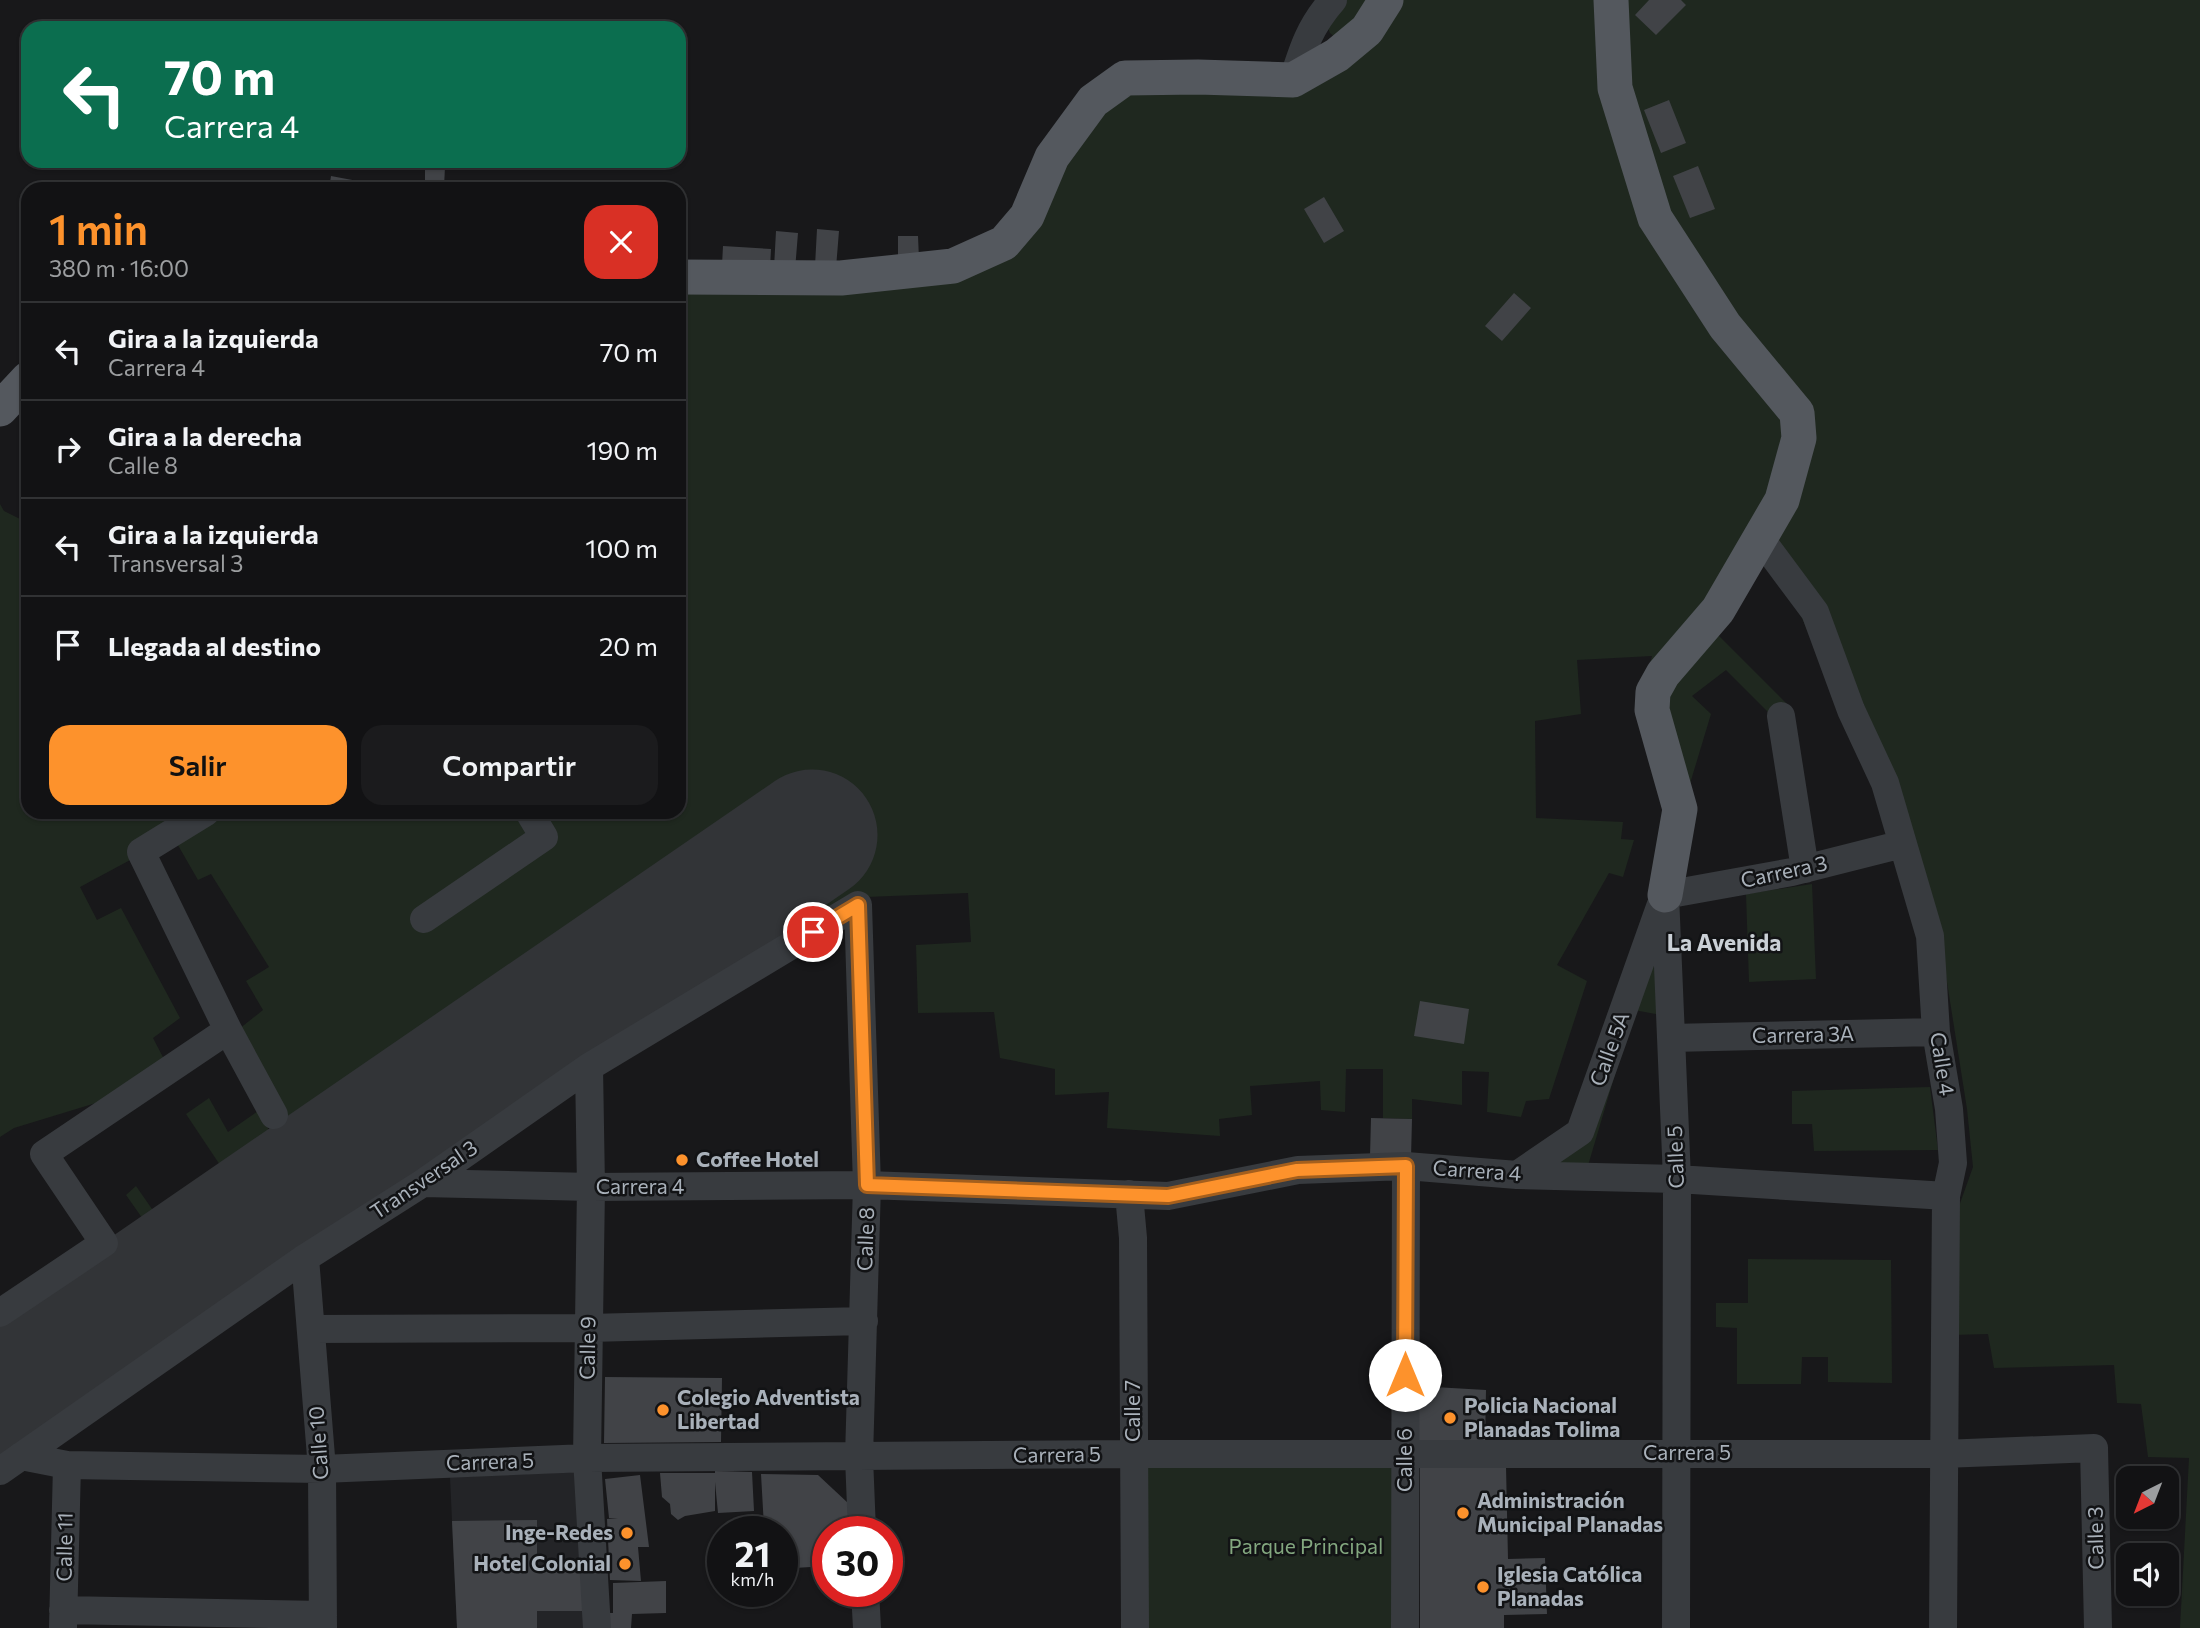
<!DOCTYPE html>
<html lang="es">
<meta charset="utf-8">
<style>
:root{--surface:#121214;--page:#1b1b1d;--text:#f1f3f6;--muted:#9c9ea0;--line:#313234;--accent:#fd922c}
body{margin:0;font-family:Commissioner,sans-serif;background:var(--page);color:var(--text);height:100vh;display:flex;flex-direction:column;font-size:26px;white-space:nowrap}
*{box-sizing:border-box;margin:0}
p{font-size:23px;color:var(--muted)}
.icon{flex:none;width:38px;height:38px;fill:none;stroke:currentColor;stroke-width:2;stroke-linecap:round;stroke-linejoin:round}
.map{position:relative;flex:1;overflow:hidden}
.sheet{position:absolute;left:21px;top:182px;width:665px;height:637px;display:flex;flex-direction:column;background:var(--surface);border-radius:21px;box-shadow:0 2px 5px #0004,0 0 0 2px var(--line)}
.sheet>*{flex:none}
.guide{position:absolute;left:21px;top:21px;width:665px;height:147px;border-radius:21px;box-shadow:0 2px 5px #0004,0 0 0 2px var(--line);background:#0b6e4f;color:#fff;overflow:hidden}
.needle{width:46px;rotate:222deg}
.controls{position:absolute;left:2116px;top:1466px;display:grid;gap:14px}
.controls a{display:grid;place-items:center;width:63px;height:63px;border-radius:14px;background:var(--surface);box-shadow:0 2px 5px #0004,0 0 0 2px var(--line);font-size:35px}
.speed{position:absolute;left:707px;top:1516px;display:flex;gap:14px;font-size:35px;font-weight:700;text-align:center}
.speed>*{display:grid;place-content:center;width:91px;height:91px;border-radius:50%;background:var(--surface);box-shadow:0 2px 5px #0004,0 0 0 2px var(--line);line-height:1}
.speed small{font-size:18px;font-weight:400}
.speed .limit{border:10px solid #d22;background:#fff;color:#111}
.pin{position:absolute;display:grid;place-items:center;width:60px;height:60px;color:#fff;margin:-30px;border:4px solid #fff;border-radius:50%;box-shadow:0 2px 7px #0007}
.me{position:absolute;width:77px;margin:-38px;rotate:0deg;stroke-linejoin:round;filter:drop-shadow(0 0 5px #0008)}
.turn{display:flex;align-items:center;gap:24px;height:147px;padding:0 28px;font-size:32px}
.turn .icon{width:91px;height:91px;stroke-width:2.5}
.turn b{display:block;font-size:49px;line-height:60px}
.round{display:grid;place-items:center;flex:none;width:74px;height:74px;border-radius:21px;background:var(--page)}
.headline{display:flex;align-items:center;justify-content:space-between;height:119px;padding:0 28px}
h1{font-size:42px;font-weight:600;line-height:52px;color:var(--accent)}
.action{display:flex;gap:14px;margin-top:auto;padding:14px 28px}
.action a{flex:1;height:80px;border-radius:21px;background:var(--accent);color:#111;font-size:28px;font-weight:600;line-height:80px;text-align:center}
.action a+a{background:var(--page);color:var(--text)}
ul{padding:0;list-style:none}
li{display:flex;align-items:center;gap:21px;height:98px;padding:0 28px;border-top:2px solid var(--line)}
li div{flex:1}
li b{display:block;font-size:26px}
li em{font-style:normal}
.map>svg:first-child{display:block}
</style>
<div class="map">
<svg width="2200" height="1628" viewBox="0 0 2200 1628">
<rect width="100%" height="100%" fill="#18181a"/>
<!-- built -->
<path fill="#232427" d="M 579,1472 L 586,1628 L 457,1628 L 450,1477 Z"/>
<!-- green -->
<path fill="#1f281f" d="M 1343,0 L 1377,0 L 1338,40 L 1330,33 L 1326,23 Z
M 1401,0 L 1602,0 L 1631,161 L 1788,417 L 1790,438 L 1753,534 L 1646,678 L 1652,656 L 1577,660 L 1581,714 L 1535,721 L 1536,818 L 1623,822 L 1621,839 L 1634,840 L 1623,877 L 1609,873 L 1557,965 L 1587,981 L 1549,1099 L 1526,1101 L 1521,1117 L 1487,1112 L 1489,1072 L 1462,1071 L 1462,1105 L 1412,1099 L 1412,1119 L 1383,1118 L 1383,1069 L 1346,1069 L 1345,1112 L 1321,1110 L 1320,1081 L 1250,1086 L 1252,1115 L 1219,1119 L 1220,1136 L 1107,1128 L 1109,1092 L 1055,1095 L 1055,1069 L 1000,1058 L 994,1012 L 918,1013 L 916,945 L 971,942 L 968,893 L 866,897 L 0,1466 L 0,1323 L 145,1222 L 126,1195 L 136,1186 L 161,1222 L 228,1177 L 186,1114 L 209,1098 L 228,1132 L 261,1109 L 270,1134 L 289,1124 L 239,1029 L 263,1010 L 246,981 L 269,967 L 211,874 L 198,880 L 175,840 L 199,829 L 225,812 L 679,812 L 679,286 L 952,282 L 1101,110 L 1130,90 L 1296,90 Z
M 1618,0 L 2200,0 L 2200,1628 L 2180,1628 L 2189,1458 L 2148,1457 L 2141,1404 L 2117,1403 L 2114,1365 L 1994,1368 L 1988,1334 L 1952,1335 L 1958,1209 L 1973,1167 L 1967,1109 L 1941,944 L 1770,543 L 1804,452 L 1680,245 L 1623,90 Z
M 0,504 L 4,511 L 28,523 L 28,812 L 192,812 L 132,859 L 80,887 L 97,920 L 121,908 L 180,1018 L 153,1038 L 166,1063 L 109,1099 L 14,1128 L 0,1137 Z
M 1714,631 L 1792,709 L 1770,714 L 1726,670 L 1692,696 L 1711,714 L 1689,787 L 1663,697 Z
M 1812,884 L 1816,979 L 1749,982 L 1746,894 Z
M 1661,923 L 1661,1015 L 1634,1010 L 1587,1169 L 1534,1170 L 1589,1135 Z
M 1930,1087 L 1938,1150 L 1814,1151 L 1812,1124 L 1792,1124 L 1792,1091 Z
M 1748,1259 L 1891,1260 L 1892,1383 L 1828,1382 L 1828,1357 L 1802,1357 L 1801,1384 L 1737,1384 L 1737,1328 L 1716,1327 L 1716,1303 L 1748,1303 Z
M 1393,1464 L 1396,1628 L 1146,1628 L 1144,1468 Z"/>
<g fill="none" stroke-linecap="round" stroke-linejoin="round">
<!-- runway -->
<path stroke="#323437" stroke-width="131" d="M 0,1393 L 812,835"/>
</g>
<!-- building -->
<path fill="#414347" d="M 1649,0 L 1681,0 L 1686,5 L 1656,35 L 1635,15 Z
M 1669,100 L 1686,143 L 1661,153 L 1644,110 Z
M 425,166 L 445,167 L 444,187 L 425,187 Z
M 1698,166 L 1715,209 L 1690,218 L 1673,176 Z
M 331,176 L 363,182 L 362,189 L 329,189 Z
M 1324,197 L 1344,231 L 1324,243 L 1304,209 Z
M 817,229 L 839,231 L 836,268 L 815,266 Z
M 776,231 L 798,233 L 795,270 L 774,268 Z
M 898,236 L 918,236 L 919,259 L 898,259 Z
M 723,246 L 771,249 L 770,268 L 722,265 Z
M 1514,293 L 1531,308 L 1502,341 L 1485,326 Z
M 1420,1001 L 1469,1009 L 1464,1044 L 1414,1036 Z
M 1371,1118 L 1412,1119 L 1411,1158 L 1370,1156 Z
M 605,1377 L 722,1378 L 721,1442 L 604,1443 Z
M 1417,1386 L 1486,1390 L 1485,1446 L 1415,1447 Z
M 1506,1466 L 1508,1559 L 1545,1558 L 1547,1614 L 1504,1615 L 1504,1628 L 1420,1628 L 1420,1468 Z
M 715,1471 L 752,1472 L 754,1511 L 718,1513 L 715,1482 L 715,1511 L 685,1516 L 678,1520 L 671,1514 L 670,1504 L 662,1497 L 660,1473 L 715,1473 Z
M 761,1474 L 818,1475 L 848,1503 L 848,1531 L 828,1531 L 828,1566 L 794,1568 L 782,1556 L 782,1531 L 766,1531 L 764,1527 Z
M 640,1475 L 649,1547 L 638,1547 L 641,1581 L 610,1580 L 607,1519 L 618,1518 L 609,1518 L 605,1479 Z
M 537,1520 L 537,1567 L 583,1567 L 585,1611 L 537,1611 L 537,1628 L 457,1628 L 452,1521 Z
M 666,1581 L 666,1613 L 632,1614 L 631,1628 L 609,1628 L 610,1613 L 613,1613 L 613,1583 Z"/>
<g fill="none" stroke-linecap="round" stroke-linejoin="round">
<!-- minor -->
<path stroke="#383b3f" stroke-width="28" d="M 1293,80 C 1303,48 1310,26 1333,0
M 1760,538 L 1815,612 L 1851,710 L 1885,783 L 1930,936 L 1936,1032 L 1949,1109 L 1953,1163 L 1946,1196 L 1943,1628
M 1781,716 L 1805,869
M 206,812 L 141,852 L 228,1030 L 274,1115
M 1665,895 L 1677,1179 L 1676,1628
M 1665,895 L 1792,872 L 1903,844
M 424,919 L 544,837 L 529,812
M 1671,1038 L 1936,1032
M 589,1067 L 591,1187 L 587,1458 L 597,1628
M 1517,1175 L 1580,1132 L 1660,907
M 423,1183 L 591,1187 L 867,1185 L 1168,1196 L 1298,1170 L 1406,1166 L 1517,1175 L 1677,1179 L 1946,1196
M 1129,1194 L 1133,1238 L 1135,1628
M 305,1258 L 322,1469 L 323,1628
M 0,1313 L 104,1243 L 44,1154 L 228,1030
M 311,1329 L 589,1328 L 864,1321
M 21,1456 L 67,1465 L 322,1469 L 587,1458 L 1133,1454 L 1943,1454 L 2094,1448 L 2098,1628
M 0,1471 L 305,1258 L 423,1183 L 589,1067 L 858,905 L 867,1185 L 859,1457 L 862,1531
M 865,1591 L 867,1628
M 63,1610 L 323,1615
M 63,1627 L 67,1465
M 1405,1628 L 1406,1166"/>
<!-- major -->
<path stroke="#54585e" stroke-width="35" d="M 1611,0 L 1615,88 L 1655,218 L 1725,326 L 1797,413 L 1799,438 L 1782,500 L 1718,610 L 1663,674 L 1653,692 L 1652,710 L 1680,809 L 1665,895
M 679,277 L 841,278 L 953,266 L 1004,243 L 1027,216 L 1052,157 L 1093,101 L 1125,78 L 1198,77 L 1293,80 L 1337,55 L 1367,30 L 1386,0
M 0,409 L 28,379"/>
</g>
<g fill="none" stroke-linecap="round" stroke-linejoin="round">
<defs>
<path id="route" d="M 813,932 L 858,905 L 867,1185 L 1168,1196 L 1297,1170 L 1406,1166 L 1405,1375"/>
</defs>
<!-- route casing -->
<use href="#route" stroke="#a45f1d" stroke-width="18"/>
<!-- route -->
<use href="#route" stroke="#fd922c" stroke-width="12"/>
</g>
<!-- markers -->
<g fill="#fd922c" stroke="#121315" stroke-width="2.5">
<circle cx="682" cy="1160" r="7"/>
<circle cx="663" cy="1410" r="7"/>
<circle cx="1450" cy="1418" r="7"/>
<circle cx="1463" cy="1513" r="7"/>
<circle cx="627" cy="1533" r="7"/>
<circle cx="625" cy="1564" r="7"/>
<circle cx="1483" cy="1587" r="7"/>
</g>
<g text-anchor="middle" stroke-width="5" stroke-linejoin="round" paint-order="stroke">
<!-- street labels -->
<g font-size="21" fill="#a9b1ba" stroke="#121315">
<text transform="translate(1784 872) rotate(-12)" y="7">Carrera 3</text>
<text transform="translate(1803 1035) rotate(-1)" y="7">Carrera 3A</text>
<text transform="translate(1610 1049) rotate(-70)" y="7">Calle 5A</text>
<text transform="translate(1942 1064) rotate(81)" y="7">Calle 4</text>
<text transform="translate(1676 1157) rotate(-92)" y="7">Calle 5</text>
<text transform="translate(1477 1171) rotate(4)" y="7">Carrera 4</text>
<text transform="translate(424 1180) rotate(-34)" y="7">Transversal 3</text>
<text x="640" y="1194">Carrera 4</text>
<text transform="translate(866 1239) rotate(-88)" y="7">Calle 8</text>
<text transform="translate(588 1348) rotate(-89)" y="7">Calle 9</text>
<text transform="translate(1133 1411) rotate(-90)" y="7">Calle 7</text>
<text transform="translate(319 1443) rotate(-94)" y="7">Calle 10</text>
<text x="1687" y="1460">Carrera 5</text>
<text transform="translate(1057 1455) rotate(-1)" y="7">Carrera 5</text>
<text transform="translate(1405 1460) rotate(-90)" y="7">Calle 6</text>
<text transform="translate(490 1462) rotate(-2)" y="7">Carrera 5</text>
<text transform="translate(2096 1538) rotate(-91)" y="7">Calle 3</text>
<text transform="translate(65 1547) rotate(-89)" y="7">Calle 11</text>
</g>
<!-- poi labels -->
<g font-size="21" font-weight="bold" fill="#a9b1ba" stroke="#121315" text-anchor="start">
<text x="696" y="1167">Coffee Hotel</text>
<text x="677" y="1405">Colegio Adventista<tspan x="677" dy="24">Libertad</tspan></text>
<text x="1464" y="1413">Policia Nacional<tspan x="1464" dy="24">Planadas Tolima</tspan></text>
<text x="1477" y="1508">Administración<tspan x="1477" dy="24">Municipal Planadas</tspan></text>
<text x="613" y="1540" text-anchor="end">Inge-Redes</text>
<text x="611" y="1571" text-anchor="end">Hotel Colonial</text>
<text x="1497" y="1582">Iglesia Católica<tspan x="1497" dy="24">Planadas</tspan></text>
</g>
<!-- park labels -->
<g font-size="21" fill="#83a77f" stroke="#121315">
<text x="1306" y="1554">Parque Principal</text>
</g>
<!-- neighbourhood labels -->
<g font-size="23" font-weight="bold" fill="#cad0d6" stroke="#121315">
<text x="1724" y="951">La Avenida</text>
</g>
</g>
</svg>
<div class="controls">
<a><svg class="needle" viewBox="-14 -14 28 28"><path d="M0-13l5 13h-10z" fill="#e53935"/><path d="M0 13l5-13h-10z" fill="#9c9ea0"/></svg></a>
<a><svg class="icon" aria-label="sound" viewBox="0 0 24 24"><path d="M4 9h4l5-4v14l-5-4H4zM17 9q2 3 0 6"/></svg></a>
</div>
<div class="speed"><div>21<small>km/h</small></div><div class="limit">30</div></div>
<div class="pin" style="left:813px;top:932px;background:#d93025"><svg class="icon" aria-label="arrive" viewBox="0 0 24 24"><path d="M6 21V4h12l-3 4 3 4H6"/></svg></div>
<svg class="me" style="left:1405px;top:1375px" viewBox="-20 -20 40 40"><circle r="19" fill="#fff"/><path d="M0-13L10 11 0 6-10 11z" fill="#fd922c"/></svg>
<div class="guide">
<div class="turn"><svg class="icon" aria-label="left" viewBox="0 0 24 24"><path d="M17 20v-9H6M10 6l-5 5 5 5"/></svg><div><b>70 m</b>Carrera 4</div></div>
</div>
<section class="sheet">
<div class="headline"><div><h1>1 min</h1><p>380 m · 16:00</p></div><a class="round" style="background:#d93025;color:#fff"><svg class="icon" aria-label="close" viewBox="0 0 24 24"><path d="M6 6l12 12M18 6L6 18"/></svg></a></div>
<ul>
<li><svg class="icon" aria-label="left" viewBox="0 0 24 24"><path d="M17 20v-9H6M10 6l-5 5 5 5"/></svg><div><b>Gira a la izquierda</b><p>Carrera 4</p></div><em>70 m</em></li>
<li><svg class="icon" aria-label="right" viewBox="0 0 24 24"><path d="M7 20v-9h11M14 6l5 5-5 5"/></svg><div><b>Gira a la derecha</b><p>Calle 8</p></div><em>190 m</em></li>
<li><svg class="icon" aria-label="left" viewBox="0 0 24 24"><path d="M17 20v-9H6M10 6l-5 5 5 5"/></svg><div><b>Gira a la izquierda</b><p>Transversal 3</p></div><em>100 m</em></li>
<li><svg class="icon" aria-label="arrive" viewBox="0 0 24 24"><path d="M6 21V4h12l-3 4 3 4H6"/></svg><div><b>Llegada al destino</b></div><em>20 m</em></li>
</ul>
<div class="action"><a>Salir</a><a>Compartir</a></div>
</section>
</div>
